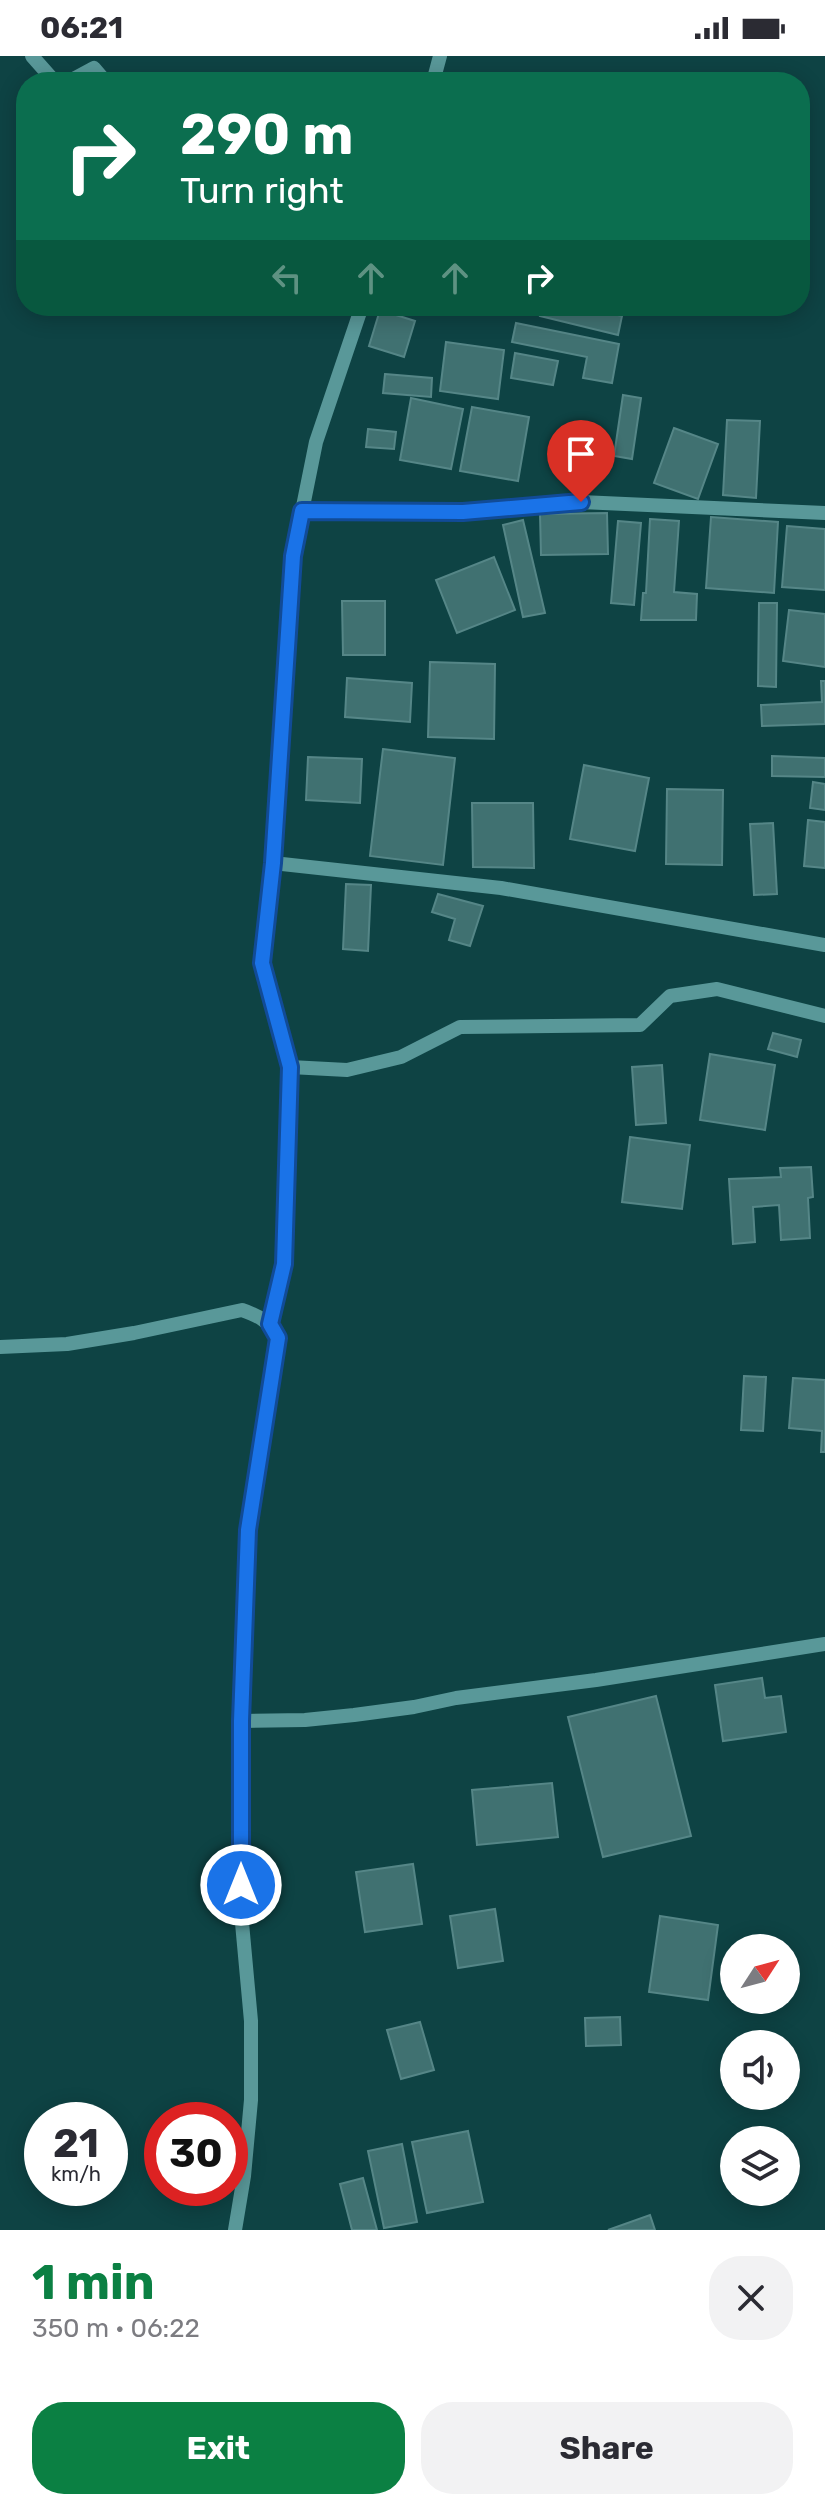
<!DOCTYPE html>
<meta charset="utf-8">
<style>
:root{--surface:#fff;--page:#f2f2f3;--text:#2b2b33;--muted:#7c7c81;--accent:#0b8043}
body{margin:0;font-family:Rubik,sans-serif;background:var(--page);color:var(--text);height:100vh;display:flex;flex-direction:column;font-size:30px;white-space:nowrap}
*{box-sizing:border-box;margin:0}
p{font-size:26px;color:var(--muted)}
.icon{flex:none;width:44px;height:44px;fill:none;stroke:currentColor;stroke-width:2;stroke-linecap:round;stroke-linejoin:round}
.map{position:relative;height:2174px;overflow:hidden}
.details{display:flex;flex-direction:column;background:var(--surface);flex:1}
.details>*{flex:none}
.hud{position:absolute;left:16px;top:16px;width:794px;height:244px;border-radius:32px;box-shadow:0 4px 20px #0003;background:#0b6e4f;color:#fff;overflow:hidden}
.needle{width:52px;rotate:54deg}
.tools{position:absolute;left:720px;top:1878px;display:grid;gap:16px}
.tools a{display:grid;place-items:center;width:80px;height:80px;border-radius:50%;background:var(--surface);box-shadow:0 4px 20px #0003;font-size:40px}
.speed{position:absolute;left:24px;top:2046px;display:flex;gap:16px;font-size:40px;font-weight:700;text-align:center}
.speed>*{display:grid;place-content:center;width:104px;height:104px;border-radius:50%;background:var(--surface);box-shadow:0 4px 20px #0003;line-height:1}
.speed small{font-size:20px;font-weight:400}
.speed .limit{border:12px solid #d22;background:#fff;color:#111}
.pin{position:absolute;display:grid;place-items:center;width:68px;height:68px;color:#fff;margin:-82px -34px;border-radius:50% 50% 50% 0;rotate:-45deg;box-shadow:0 0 8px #0007}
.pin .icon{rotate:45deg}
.me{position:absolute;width:88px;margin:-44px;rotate:0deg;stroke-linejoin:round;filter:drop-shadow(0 0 6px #0008)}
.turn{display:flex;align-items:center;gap:28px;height:168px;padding:0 32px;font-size:36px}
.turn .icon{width:104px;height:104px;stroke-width:2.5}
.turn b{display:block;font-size:56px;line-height:68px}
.lanes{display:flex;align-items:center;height:76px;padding:0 32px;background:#0003;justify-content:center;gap:40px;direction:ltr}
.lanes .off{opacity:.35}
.round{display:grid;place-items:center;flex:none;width:84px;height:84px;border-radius:32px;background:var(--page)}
.headline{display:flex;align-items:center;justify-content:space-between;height:136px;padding:0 32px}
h1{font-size:48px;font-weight:700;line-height:60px;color:var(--accent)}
.cta{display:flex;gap:16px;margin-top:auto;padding:16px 32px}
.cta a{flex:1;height:92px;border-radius:32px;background:var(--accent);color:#fff;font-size:32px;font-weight:700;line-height:92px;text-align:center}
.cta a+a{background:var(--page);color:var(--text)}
.status{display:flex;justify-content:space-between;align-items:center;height:56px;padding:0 40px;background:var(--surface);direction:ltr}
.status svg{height:22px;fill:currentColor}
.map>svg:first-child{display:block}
</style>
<div class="status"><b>06:21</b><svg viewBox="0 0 49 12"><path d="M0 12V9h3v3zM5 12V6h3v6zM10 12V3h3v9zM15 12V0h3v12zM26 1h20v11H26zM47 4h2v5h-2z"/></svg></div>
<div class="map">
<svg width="825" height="2174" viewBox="0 0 825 2174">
<rect width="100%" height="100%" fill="#0e4344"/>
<!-- building -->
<path fill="#407171" stroke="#558687" stroke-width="2" d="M 543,250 L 583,250 L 622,260 L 618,279 L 540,260 Z
M 380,254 L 415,265 L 404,301 L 369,290 Z
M 516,267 L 619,288 L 612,327 L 583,322 L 587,301 L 512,286 Z
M 446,286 L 504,294 L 498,343 L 440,335 Z
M 515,297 L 558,305 L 553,329 L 511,322 Z
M 385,318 L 432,322 L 431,341 L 383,337 Z
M 623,339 L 641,342 L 632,403 L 614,400 Z
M 411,342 L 463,353 L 451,413 L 400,404 Z
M 472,351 L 529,361 L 518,425 L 460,415 Z
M 727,364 L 760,365 L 756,442 L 723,439 Z
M 674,372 L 718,388 L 698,443 L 654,427 Z
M 368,373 L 396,376 L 394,393 L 366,391 Z
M 607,457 L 608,498 L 541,499 L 540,458 Z
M 711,461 L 778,466 L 774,537 L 706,532 Z
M 650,463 L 679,465 L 674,536 L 697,538 L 696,564 L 641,564 L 643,537 L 646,537 Z
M 523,464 L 545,557 L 523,561 L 503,469 Z
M 618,465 L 641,467 L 634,549 L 611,547 Z
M 787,470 L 825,473 L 825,534 L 782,531 Z
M 494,501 L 515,554 L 457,577 L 436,524 Z
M 342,545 L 385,545 L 385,599 L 343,599 Z
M 759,547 L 777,547 L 776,631 L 758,630 Z
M 789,554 L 825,558 L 825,611 L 783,605 Z
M 430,606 L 495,608 L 494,683 L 428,681 Z
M 347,622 L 412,627 L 410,666 L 345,661 Z
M 821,625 L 825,625 L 825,668 L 762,670 L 761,649 L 822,646 Z
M 383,693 L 455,702 L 443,809 L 370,800 Z
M 772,700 L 825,702 L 825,721 L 772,720 Z
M 308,701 L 362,703 L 360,747 L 306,744 Z
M 584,709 L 649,722 L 635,795 L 570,783 Z
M 813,726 L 825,728 L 825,754 L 810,752 Z
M 667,733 L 723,734 L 722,809 L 666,808 Z
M 472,747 L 533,747 L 534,812 L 473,811 Z
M 808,764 L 825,766 L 825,812 L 804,810 Z
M 773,767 L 777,838 L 754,839 L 750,768 Z
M 346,828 L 371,829 L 368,895 L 343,893 Z
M 438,838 L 483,850 L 470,890 L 449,884 L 455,863 L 432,856 Z
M 773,977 L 801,984 L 797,1001 L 768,993 Z
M 710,998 L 775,1009 L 765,1074 L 700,1064 Z
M 662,1009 L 666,1067 L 636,1069 L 632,1011 Z
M 630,1081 L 690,1089 L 682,1153 L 622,1146 Z
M 811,1111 L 813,1141 L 808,1142 L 810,1182 L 781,1184 L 779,1149 L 753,1151 L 755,1186 L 733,1188 L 729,1123 L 781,1121 L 780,1112 Z
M 744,1320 L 766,1321 L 763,1375 L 741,1374 Z
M 793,1322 L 825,1324 L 825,1396 L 821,1396 L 822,1375 L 789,1372 Z
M 762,1622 L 765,1642 L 781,1640 L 786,1676 L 723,1685 L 715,1629 Z
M 656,1640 L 691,1780 L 603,1801 L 568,1661 Z
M 552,1727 L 558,1781 L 477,1789 L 472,1734 Z
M 413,1808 L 422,1868 L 365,1876 L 356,1816 Z
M 495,1853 L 503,1905 L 458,1912 L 450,1860 Z
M 660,1860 L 718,1869 L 708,1944 L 649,1936 Z
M 620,1961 L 621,1989 L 586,1990 L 585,1962 Z
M 420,1966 L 434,2014 L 401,2023 L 387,1974 Z
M 468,2075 L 483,2146 L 427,2157 L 412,2086 Z
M 402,2088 L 417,2166 L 384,2172 L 368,2095 Z
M 363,2122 L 377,2174 L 352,2174 L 340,2128 Z
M 650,2159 L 655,2174 L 608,2174 Z"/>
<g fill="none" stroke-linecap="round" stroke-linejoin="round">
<!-- minor -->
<path stroke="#599899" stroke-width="14" d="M 32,0 L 55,26
M 68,26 L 94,12 L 106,26
M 433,26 L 440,0
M 302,455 L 463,456 L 581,446 L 825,457
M 273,807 L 501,832 L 825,889
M 290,1011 L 347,1014 L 401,1001 L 460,971 L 640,969 L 670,940 L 717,933 L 825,960
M 270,1268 L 284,1208 L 290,1011 L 262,907 L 273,807 L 293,500 L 316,386 L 362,250
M 0,1291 L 67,1288 L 134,1277 L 242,1254 C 260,1260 269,1266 278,1282 L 248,1474 L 241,1665 L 241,1856 L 251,1965 L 251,2044 L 244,2120 L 235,2174
M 241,1665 L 305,1664 L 354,1659 L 414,1651 L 456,1642 L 596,1624 L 825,1588"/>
</g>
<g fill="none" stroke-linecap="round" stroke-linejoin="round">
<defs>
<path id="route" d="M 241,1829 L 241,1665 L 248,1474 L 278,1282 L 270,1268 L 284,1208 L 290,1011 L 262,907 L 273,807 L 293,500 L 302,455 L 463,456 L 581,446"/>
</defs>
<!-- route casing -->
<use href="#route" stroke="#114b97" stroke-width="20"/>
<!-- route -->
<use href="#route" stroke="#1a73e8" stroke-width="14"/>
</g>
</svg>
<div class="tools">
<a><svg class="needle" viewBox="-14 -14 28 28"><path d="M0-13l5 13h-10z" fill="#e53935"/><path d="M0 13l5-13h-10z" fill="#7c7c81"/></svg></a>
<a><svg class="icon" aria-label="sound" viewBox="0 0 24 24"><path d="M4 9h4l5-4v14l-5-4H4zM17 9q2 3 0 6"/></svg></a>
<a><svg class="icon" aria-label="layers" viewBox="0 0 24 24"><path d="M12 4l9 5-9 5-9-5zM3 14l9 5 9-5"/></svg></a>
</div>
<div class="speed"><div>21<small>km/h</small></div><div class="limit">30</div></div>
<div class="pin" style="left:581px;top:446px;background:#d93025"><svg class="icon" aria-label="arrive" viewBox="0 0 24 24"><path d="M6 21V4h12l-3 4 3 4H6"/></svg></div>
<svg class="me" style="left:241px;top:1829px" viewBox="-20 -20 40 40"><circle r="17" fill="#1a73e8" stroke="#fff" stroke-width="3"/><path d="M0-11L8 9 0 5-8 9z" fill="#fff"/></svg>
<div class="hud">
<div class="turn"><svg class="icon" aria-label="right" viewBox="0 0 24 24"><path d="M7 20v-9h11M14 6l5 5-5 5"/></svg><div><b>290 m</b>Turn right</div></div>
<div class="lanes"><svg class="icon off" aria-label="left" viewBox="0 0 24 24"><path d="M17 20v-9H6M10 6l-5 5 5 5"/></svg><svg class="icon off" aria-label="ahead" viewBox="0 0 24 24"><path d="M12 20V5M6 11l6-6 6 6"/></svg><svg class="icon off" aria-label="ahead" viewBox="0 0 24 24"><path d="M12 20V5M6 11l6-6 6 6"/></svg><svg class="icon" aria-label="right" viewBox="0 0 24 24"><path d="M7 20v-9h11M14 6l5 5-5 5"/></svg></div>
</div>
</div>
<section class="details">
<div class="headline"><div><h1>1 min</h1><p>350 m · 06:22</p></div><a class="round"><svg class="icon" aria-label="close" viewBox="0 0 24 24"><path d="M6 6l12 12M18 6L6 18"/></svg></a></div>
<div class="cta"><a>Exit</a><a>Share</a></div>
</section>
